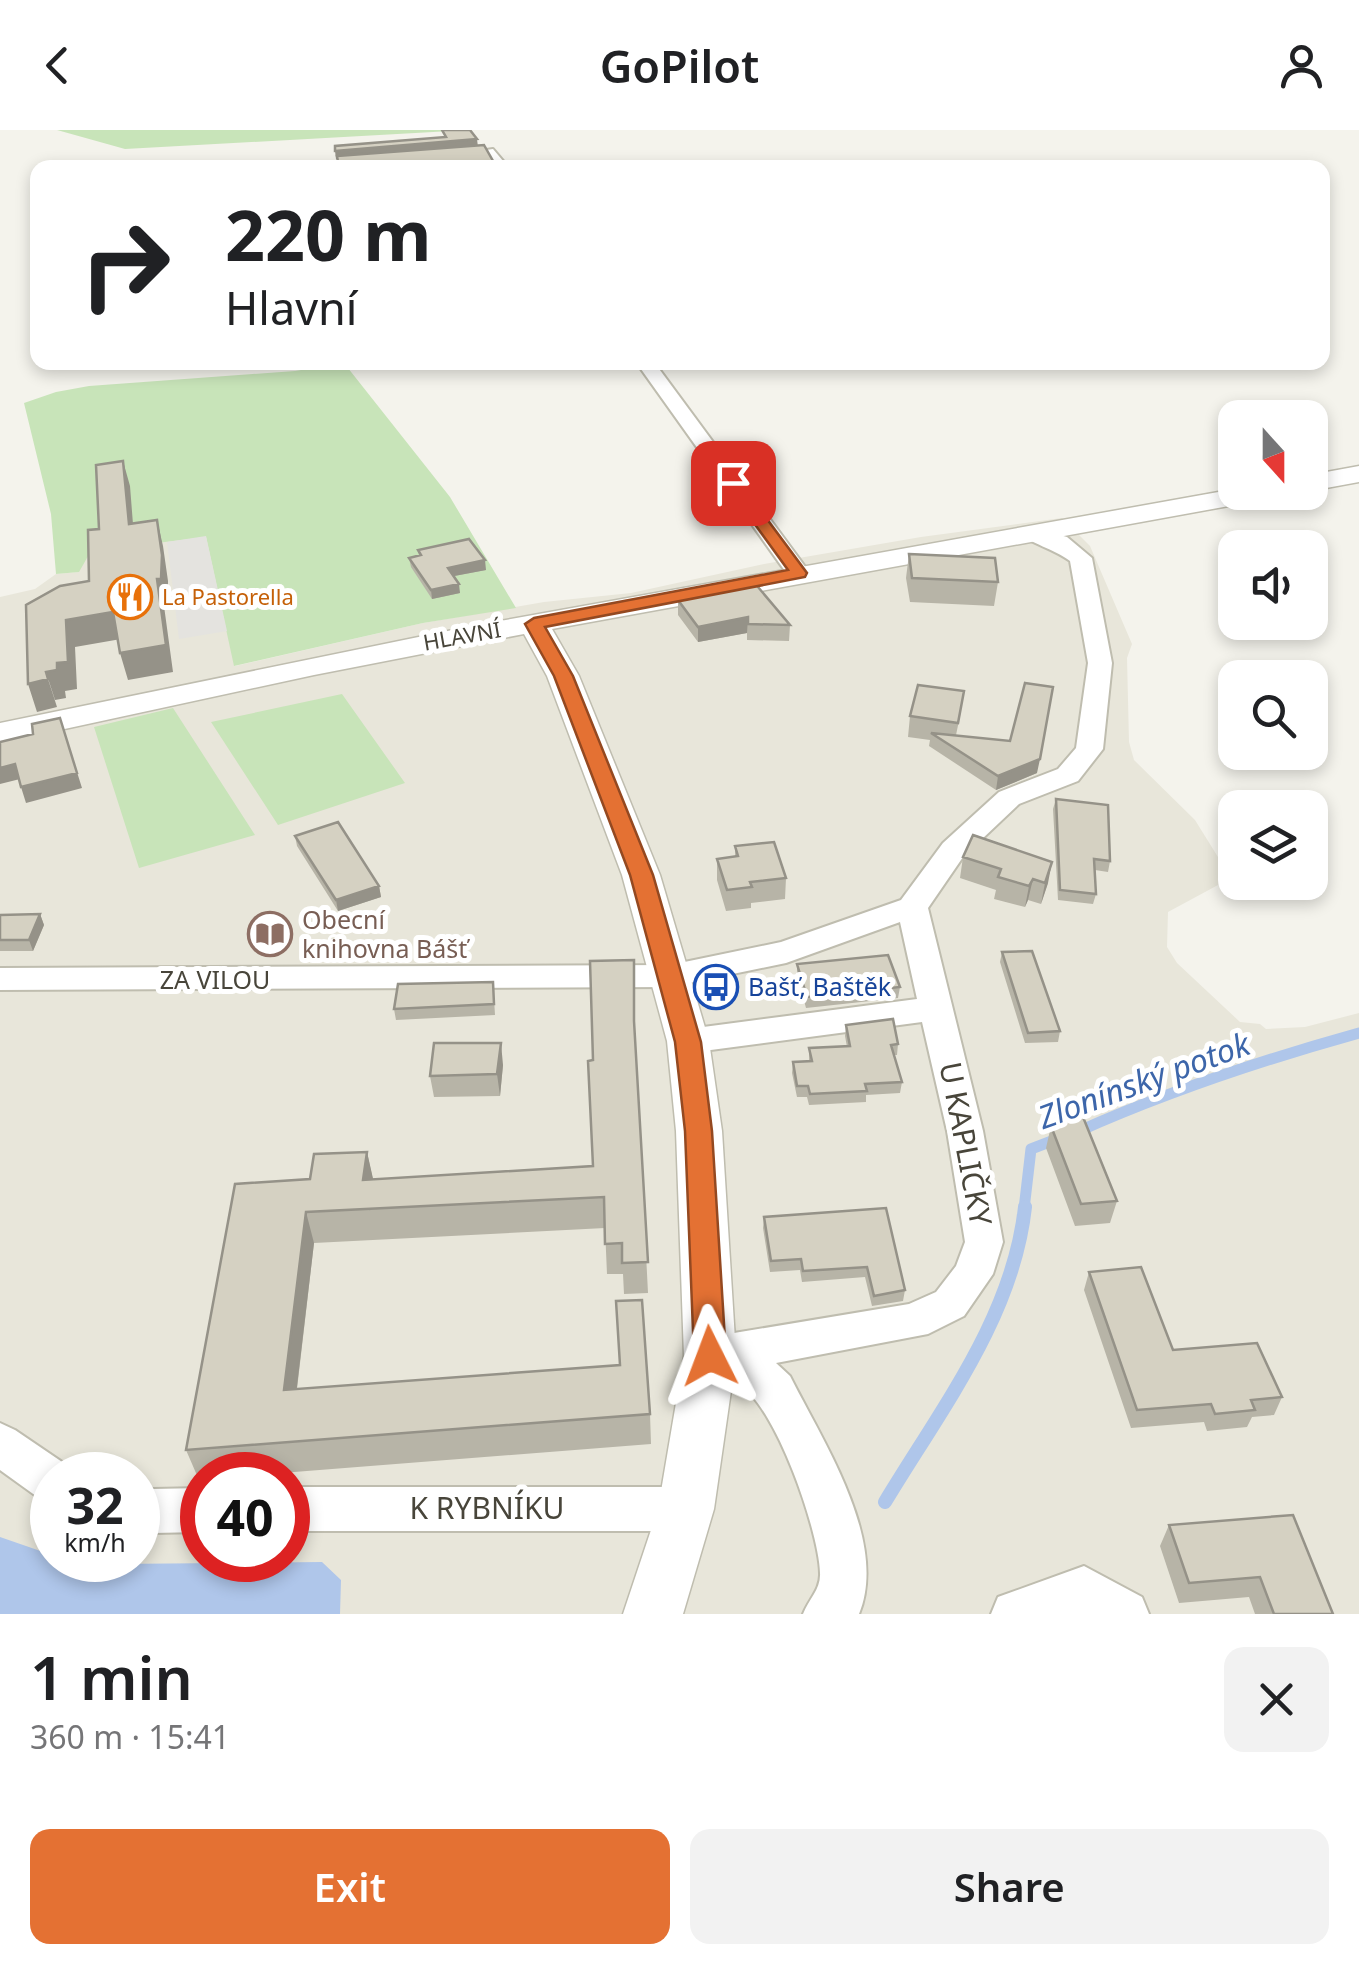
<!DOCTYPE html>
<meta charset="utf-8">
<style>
:root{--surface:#fff;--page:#f2f2f2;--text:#202124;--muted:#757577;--accent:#e47133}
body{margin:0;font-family:"Noto Sans",sans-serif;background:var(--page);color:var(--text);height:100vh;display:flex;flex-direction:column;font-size:38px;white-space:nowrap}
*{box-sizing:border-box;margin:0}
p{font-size:32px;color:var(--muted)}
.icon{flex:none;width:55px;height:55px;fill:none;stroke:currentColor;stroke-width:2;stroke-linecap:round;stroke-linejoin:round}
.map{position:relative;height:1484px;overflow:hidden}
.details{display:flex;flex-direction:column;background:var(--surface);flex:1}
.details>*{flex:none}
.top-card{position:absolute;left:30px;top:30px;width:1300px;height:210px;border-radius:20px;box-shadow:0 5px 15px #0003;background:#fff;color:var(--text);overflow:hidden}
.needle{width:65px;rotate:159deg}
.fabs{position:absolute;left:1218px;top:270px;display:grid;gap:20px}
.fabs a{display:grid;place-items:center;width:110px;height:110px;border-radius:20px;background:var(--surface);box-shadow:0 5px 15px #0003;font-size:50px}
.speed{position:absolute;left:30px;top:1322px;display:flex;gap:20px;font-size:50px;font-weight:700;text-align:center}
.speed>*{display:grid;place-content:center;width:130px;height:130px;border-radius:50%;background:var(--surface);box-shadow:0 5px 15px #0003;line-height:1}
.speed small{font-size:25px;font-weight:400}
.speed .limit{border:15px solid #d22;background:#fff;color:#111}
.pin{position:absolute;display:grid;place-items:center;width:85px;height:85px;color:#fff;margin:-42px;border-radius:20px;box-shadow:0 5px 15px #0006}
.me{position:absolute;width:110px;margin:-55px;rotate:357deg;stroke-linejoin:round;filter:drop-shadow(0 0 8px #0008)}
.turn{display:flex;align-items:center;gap:35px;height:210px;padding:0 30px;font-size:45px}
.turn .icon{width:130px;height:130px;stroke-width:2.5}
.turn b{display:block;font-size:70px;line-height:85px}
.round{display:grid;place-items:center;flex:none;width:105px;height:105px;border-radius:20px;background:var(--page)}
.summary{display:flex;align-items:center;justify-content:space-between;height:170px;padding:0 30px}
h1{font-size:60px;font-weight:600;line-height:75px}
.primary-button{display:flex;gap:20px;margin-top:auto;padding:20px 30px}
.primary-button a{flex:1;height:115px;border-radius:20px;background:var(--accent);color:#fff;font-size:40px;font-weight:600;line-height:115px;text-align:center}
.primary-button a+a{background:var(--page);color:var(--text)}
header{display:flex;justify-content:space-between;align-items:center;height:130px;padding:0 30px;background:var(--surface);font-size:45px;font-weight:600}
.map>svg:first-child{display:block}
</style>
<header><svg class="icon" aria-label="back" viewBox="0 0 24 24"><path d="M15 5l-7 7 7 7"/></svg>GoPilot<svg class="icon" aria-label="person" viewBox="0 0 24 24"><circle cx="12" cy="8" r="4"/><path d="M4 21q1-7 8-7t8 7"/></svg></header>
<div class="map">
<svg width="1359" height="1484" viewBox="0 0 1359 1484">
<rect width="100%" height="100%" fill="#f4f3ec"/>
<!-- residential -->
<path fill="#e8e6da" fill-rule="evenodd" d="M 1062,388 L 1090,416 L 1132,514 L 1127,528 L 1129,612 L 1134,630 L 1195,690 L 1231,748 L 1168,782 L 1167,817 L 1177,833 L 1240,892 L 1260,894 L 1266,899 L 1305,897 L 1359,883 L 1359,1484 L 0,1484 L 0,467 L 35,459 L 56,444 L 78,442 L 91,421 L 206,406 L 235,536 L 423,493 L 544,472 L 631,463 L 764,434 L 921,407 ZM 52,1345 L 138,1345 L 138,1430 L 52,1430 ZM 202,1345 L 288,1345 L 288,1430 L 202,1430 Z"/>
<!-- green -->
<path fill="#c8e4b9" d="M 57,0 L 469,0 L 125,19 Z
M 344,233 L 450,367 L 516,478 L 423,493 L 234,536 L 206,407 L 91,421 L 79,442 L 56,444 L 51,384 L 24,273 L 56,262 L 89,256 L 295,241 Z
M 342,564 L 405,653 L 278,695 L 211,592 Z
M 173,578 L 255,705 L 139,738 L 94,597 Z"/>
<!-- parking -->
<path fill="#e4e3df" d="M 206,406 L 227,501 L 179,509 L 167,412 Z"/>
<!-- water -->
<path fill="#afc6ea" d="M 0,1407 L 52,1425 L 52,1430 L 112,1434 L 322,1432 L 341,1450 L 340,1484 L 0,1484 Z"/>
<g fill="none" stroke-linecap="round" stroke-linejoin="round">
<!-- stream-far1 -->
<path stroke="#afc6ea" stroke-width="11" d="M 1077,1002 C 1169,961 1262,930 1359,903
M 1024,1079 L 1031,1019 L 1057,1009"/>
<!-- stream -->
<path stroke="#afc6ea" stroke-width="14" d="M 885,1372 C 941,1279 1013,1187 1025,1077"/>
<defs>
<path id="minor" d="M 493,19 L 509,38 L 496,38 L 489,27 L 450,30 L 444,26 Z
M 384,28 L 384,34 L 379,35 L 271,38 Z
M 636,232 L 654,232 L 806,438 L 809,443 L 806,448 L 790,448 Z
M 1031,397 L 1067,407 L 1092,428 L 1112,533 L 1103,619 L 1078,651 L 1019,674 L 963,727 L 928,778 L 983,1001 L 1003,1112 L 993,1144 L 964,1186 L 928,1204 L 776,1233 L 790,1246 C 822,1310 889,1411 859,1484 L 803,1484 C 809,1469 821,1459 820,1443 C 819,1401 775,1274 739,1255 C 726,1247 709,1244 695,1239 L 689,1226 L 695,1213 L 710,1207 L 909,1174 L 936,1162 L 956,1136 L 965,1112 L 947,1001 L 922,892 L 688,923 L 676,920 L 671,911 L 676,902 L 688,899 L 917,869 L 900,792 L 786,833 L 670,857 L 0,860 L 0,838 L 670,835 L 781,812 L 901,770 L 943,713 L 999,662 L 1058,639 L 1076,618 L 1088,533 L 1070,431 C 1054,419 1030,413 1020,404 Z
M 0,1293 L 15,1300 L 68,1336 L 72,1345 L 52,1345 L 52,1372 L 36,1366 L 0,1340 Z
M 138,1355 L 153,1359 L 202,1358 L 202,1402 L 153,1403 L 138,1399 Z
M 288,1357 L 686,1357 L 702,1363 L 709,1379 L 702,1395 L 686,1401 L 288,1401 Z
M 1084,1436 L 1142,1467 L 1149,1484 L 991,1484 L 998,1467 Z"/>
<path id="tertiary" d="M 1359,336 L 1359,352 L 1310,361 L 1310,345 Z
M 1235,359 L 1235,362 L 1275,362 L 1262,370 L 552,499 L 579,546 L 660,745 L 709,911 L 722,1001 L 736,1226 L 714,1379 L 683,1484 L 623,1484 L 658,1379 L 684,1226 L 676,1001 L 667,911 L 622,745 L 547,546 L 524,504 L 314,545 L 0,613 L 0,593 L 472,496 Z"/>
</defs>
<!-- minor casing -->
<use href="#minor" stroke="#bfbdaf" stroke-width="4"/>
<!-- tertiary casing -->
<use href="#tertiary" stroke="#bfbdaf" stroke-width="3"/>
<!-- minor -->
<use href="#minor" fill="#fff" fill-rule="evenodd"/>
<!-- tertiary -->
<use href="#tertiary" fill="#fff" fill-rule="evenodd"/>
</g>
<!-- wall -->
<path fill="#b7b4a7" d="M 418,420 L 486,440 L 454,446 L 460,463 L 432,469 L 411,437 L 409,428 L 419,426 Z
M 909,424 L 998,452 L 994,476 L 910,472 L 906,448 Z
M 678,470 L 790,495 L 789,511 L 747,510 L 747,503 L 698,512 L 678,485 Z
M 961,581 L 956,605 L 1037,643 L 996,660 L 929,616 L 930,610 L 908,607 L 910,586 Z
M 1056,669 L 1110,731 L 1108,742 L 1095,740 L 1096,764 L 1093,774 L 1058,770 L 1053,679 Z
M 295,706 L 379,756 L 381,767 L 338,781 L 297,716 Z
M 735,716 L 786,748 L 785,769 L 751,773 L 751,778 L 726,781 L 717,750 L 717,729 L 735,727 Z
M 963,727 L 1048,753 L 1041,774 L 1028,770 L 1025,777 L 994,769 L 996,760 L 960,748 Z
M 40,784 L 44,795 L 33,821 L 0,821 L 0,785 Z
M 1002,822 L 1060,901 L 1058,912 L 1025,913 L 1000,832 Z
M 797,834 L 900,857 L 898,868 L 806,878 L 797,845 Z
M 493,852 L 495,885 L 396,890 L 394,879 Z
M 635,861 L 635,908 L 648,1163 L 624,1164 L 623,1144 L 607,1144 L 605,1098 L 314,1113 L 297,1259 L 650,1284 L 651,1314 L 256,1345 L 202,1345 L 202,1349 L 199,1350 L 186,1320 L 310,1049 L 367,1022 L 373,1050 L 593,1036 L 593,930 Z
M 846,895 L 898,914 L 897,925 L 894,925 L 902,952 L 900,963 L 866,965 L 866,972 L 809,975 L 807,967 L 797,967 L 792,943 L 793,932 L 809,931 L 809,918 L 847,917 L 845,906 Z
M 503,935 L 500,966 L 434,967 L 430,946 Z
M 1051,996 L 1117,1071 L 1110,1093 L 1075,1096 L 1046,1018 Z
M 886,1078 L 905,1160 L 903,1171 L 872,1176 L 865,1147 L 802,1152 L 800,1140 L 770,1142 L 763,1098 L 764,1087 Z
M 1089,1142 L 1173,1220 L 1282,1267 L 1274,1285 L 1252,1287 L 1247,1297 L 1207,1301 L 1204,1292 L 1131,1298 L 1084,1160 Z
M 1169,1395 L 1333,1484 L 1255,1484 L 1249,1467 L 1179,1473 L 1160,1416 Z"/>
<!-- shaded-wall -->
<path fill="#959288" d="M 477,9 L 478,17 L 336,29 L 335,21 Z
M 123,331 L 130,356 L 135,420 L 129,394 Z
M 157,390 L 163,416 L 168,451 L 168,475 L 164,476 L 173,542 L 128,550 L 120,523 L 157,449 Z
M 485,430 L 486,440 L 449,447 L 448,438 Z
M 459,454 L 460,463 L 432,469 L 431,460 Z
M 113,482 L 121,509 L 75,517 L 77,559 L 65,561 L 66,568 L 55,570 L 46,542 L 57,533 L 66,490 Z
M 748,487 L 747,503 L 698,512 L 698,497 Z
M 48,549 L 57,577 L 37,582 L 28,554 Z
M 60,588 L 82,658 L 26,673 L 21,657 Z
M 1040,629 L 1037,643 L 996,660 L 998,646 Z
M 15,634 L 20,649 L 0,654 L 0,638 Z
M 1052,732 L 1048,753 L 1041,774 L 1045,753 Z
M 1033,749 L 1028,770 L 1025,777 L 1029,756 Z
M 379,756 L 381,767 L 338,781 L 336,770 Z
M 40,784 L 44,795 L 33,821 L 29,810 Z
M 501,913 L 503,935 L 500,966 L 497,944 Z
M 367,1022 L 374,1053 L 370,1081 L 363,1050 Z
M 306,1082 L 314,1113 L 293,1290 L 284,1260 Z"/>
<!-- building -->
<path fill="#d5d1c2" stroke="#959288" stroke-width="2.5" d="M 442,0 L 470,0 L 477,9 L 335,21 L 335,16 L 446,7 Z
M 484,15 L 497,38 L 339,38 L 337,26 Z
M 123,331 L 129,394 L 157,390 L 162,425 L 161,449 L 157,449 L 166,515 L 120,523 L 113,482 L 66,490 L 68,532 L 57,533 L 57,540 L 46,542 L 48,549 L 28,554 L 26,475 L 60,456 L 89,451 L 88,400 L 99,399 L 96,335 Z
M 469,409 L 485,430 L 448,438 L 459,454 L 431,460 L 409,428 L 421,425 L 418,420 Z
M 909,424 L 995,428 L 998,452 L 912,448 Z
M 753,451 L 790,495 L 748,494 L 748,487 L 698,497 L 678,470 L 748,457 L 748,452 Z
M 1025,553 L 1053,557 L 1040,629 L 998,646 L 931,603 L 1010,611 Z
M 918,555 L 964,561 L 958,593 L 910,586 Z
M 60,588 L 77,643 L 21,657 L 15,634 L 0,638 L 0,612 L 33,604 L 32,594 Z
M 1056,669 L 1108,675 L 1110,731 L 1094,729 L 1096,764 L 1060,760 Z
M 338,692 L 379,756 L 336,770 L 295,706 Z
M 973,705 L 1052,732 L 1045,753 L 1033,749 L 1029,756 L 998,747 L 1001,739 L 963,727 Z
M 774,712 L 786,748 L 750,752 L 752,757 L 727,760 L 717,729 L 738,726 L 735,716 Z
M 40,784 L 29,810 L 0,810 L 0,785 Z
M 1032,821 L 1060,901 L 1028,903 L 1002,822 Z
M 888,825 L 900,857 L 807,867 L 797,834 Z
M 634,830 L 634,891 L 648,1132 L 622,1133 L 622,1113 L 605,1114 L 604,1067 L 306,1082 L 284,1260 L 620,1235 L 616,1171 L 642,1170 L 650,1284 L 186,1320 L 235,1054 L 310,1049 L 314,1024 L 367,1022 L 363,1050 L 593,1036 L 588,931 L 593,930 L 590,831 Z
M 493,852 L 494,874 L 394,879 L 398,854 Z
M 893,889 L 898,914 L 891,915 L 902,952 L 865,954 L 867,961 L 810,964 L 808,956 L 797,956 L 793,932 L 812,931 L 809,918 L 850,916 L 846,895 Z
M 434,913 L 501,913 L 497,944 L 430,946 Z
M 1083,987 L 1117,1071 L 1081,1074 L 1051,996 Z
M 886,1078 L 905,1160 L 874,1166 L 867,1137 L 803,1141 L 801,1129 L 771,1131 L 764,1087 Z
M 1141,1137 L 1173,1220 L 1257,1213 L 1282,1267 L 1251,1270 L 1255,1280 L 1215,1284 L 1211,1274 L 1137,1280 L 1089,1142 Z
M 1293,1385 L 1333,1484 L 1274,1484 L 1260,1447 L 1189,1453 L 1169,1395 Z"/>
<!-- route -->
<path fill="#e47133" stroke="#944921" stroke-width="2.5" d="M 727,350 L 738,350 L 807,443 L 805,447 L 545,497 L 573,546 L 653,745 L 701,912 L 712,1001 L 726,1226 L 721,1236 L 710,1240 L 699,1236 L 694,1226 L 685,1001 L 675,912 L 630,745 L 554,546 L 525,494 L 534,488 L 788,440 L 725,353 Z"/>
<!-- icons -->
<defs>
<symbol id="restaurant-ring" viewBox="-11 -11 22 22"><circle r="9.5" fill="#fff" stroke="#e8710a" stroke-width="1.5"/><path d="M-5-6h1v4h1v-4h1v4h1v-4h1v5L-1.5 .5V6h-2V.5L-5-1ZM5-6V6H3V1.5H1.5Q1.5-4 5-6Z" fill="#e8710a"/></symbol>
<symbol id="library-ring" viewBox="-11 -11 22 22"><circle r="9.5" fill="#fff" stroke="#8d6e63" stroke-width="1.5"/><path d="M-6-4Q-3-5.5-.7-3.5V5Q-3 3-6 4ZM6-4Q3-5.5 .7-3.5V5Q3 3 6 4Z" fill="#8d6e63"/></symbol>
<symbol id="bus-ring" viewBox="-11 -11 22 22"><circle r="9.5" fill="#fff" stroke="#1a4fb4" stroke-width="1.5"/><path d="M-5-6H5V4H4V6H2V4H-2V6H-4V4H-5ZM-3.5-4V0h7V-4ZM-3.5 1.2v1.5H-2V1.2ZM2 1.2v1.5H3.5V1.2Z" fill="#1a4fb4"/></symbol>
</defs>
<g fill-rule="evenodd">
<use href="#restaurant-ring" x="105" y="442" width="50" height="50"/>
<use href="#library-ring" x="245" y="779" width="50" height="50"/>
<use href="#bus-ring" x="691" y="832" width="50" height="50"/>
</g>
<g text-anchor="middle" stroke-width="10" stroke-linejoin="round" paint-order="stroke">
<!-- far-food labels -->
<g font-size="22" fill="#c56008" stroke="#fff" text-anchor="start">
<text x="162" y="475">La Pastorella</text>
</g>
<!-- far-street labels -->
<g font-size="22" fill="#48453a" stroke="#fff">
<text transform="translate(462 506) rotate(-10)" y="8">HLAVNÍ</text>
</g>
<!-- education labels -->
<g font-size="25" fill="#785e54" stroke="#fff" text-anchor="start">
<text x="302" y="799">Obecní<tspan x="302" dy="29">knihovna Bášť</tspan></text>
</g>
<!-- street labels -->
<g font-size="25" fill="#48453a" stroke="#fff">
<text x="215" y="859">ZA VILOU</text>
</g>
<!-- transit labels -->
<g font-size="25" fill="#164399" stroke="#fff" text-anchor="start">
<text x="748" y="866">Bašť, Baštěk</text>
</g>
<!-- near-street labels -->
<g font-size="30" fill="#48453a" stroke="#fff">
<text transform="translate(965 1014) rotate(79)" y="10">U KAPLIČKY</text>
<text x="487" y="1389">K RYBNÍKU</text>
</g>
<!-- near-water labels -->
<g font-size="32" font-style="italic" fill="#3d66aa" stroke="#fff">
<text transform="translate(1144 951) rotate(-20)" y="11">Zlonínský potok</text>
</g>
</g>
</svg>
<div class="fabs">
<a><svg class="needle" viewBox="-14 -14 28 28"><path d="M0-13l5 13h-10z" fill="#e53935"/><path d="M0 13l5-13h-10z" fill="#757577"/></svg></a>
<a><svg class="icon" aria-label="sound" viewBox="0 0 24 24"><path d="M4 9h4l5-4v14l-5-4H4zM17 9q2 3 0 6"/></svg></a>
<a><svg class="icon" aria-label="search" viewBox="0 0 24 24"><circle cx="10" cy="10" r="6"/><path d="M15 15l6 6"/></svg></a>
<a><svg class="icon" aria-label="layers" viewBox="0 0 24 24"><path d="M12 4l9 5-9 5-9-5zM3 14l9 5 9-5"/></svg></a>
</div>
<div class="speed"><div>32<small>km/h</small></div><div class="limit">40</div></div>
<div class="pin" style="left:733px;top:353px;background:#d93025"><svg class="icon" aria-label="arrive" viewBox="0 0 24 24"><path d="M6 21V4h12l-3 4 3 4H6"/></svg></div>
<svg class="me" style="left:710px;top:1226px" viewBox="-20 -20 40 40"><path d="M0-17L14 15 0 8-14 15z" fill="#e47133" stroke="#fff" stroke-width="4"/></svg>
<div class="top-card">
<div class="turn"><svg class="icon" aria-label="right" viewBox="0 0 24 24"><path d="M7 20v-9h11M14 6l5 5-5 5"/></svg><div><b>220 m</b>Hlavní</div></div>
</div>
</div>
<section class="details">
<div class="summary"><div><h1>1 min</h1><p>360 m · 15:41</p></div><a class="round"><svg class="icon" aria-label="close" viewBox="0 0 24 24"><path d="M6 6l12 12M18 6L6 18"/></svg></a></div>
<div class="primary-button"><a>Exit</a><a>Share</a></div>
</section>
